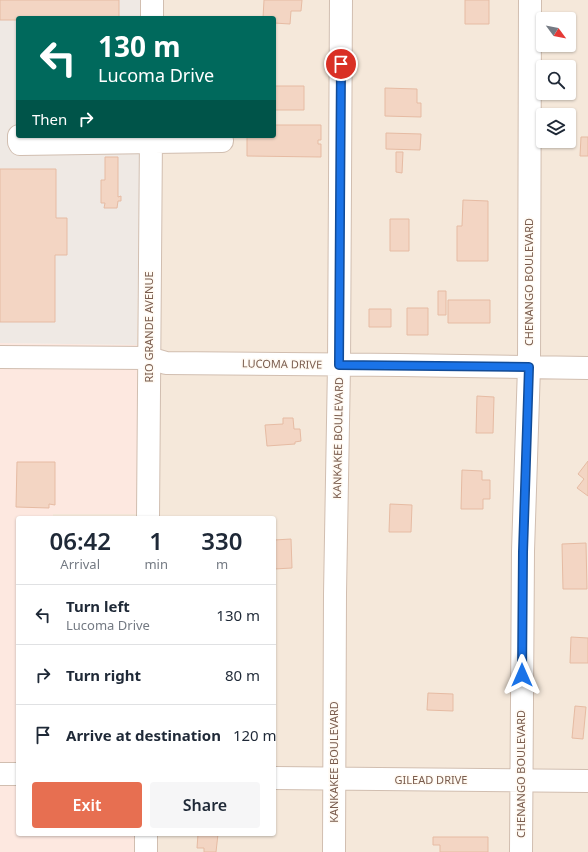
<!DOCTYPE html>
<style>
:root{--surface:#fff;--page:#f6f6f7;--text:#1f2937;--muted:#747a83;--line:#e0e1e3;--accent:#e76f51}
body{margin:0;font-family:"Noto Sans",sans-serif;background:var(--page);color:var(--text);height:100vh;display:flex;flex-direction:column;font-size:15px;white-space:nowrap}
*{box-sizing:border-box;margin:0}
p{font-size:13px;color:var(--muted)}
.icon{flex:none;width:22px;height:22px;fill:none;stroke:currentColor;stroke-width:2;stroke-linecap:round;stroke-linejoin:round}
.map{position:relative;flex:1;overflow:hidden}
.side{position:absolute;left:16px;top:516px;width:260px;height:320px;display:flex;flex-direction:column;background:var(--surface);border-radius:4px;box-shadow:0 1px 3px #0004}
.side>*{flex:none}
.guide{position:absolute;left:16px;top:16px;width:260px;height:122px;border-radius:4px;box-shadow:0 1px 3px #0004;background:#00695c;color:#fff;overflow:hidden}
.needle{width:26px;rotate:122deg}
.controls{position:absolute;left:536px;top:12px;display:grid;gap:8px}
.controls a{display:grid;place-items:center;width:40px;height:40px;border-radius:4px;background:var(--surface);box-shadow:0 1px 3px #0004;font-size:20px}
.pin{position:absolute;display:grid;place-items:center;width:34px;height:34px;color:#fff;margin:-17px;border:2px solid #fff;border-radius:50%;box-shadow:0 1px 4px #0007}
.me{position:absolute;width:44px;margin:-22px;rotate:0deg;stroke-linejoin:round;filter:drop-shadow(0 0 3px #0008)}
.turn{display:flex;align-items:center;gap:14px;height:84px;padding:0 16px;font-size:18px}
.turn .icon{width:52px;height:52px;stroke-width:2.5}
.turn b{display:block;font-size:28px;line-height:34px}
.then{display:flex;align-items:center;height:38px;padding:0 16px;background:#0003;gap:8px;font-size:15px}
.eta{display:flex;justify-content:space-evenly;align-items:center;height:68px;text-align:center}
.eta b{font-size:24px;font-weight:600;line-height:28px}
.primary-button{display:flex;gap:8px;margin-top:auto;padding:8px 16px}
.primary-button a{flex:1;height:46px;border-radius:4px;background:var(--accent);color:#fff;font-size:16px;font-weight:600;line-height:46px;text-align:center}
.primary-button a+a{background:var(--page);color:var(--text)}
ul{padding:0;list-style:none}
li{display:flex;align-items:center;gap:12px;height:60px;padding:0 16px;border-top:1px solid var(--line)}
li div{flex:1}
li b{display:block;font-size:15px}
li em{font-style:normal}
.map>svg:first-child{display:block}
</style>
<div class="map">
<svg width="588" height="852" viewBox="0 0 588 852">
<rect width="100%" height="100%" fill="#fdf6ec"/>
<!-- residential -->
<path fill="#f5e8da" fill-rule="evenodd" d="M 141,0 L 588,0 L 588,852 L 137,852 L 138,834 L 274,834 L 274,518 L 53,518 L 53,514 L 139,514 L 137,345 L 140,136 L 274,136 L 274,18 L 141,18 ZM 543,19 L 569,19 L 569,45 L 543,45 ZM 543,67 L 569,67 L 569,93 L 543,93 ZM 543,115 L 569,115 L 569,141 L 543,141 Z"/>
<!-- commercial -->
<path fill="#fde8e0" d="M 0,343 L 137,345 L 139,514 L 53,514 L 53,518 L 18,518 L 18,834 L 138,834 L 137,852 L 0,852 Z"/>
<!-- industrial -->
<path fill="#efe9e4" d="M 0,0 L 141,0 L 141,18 L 18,18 L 18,136 L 140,136 L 137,345 L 0,343 Z"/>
<!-- building -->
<path fill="#f3d5c3" stroke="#e6bba3" d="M 0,0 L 119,0 L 119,18 L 18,18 L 18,20 L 0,20 Z
M 264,0 L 302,0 L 301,11 L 291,11 L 290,24 L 274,23 L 274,18 L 263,18 Z
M 465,0 L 489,0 L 489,24 L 465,24 Z
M 274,86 L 304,86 L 304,110 L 274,110 Z
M 385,88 L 417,89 L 417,103 L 421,103 L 421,117 L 385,116 Z
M 274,125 L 321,125 L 321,140 L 318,140 L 318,144 L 321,144 L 321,157 L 247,156 L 247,136 L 274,136 Z
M 386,133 L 421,134 L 420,150 L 386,149 Z
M 581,137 L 588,137 L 588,156 L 580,156 Z
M 396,152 L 403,152 L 402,173 L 396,172 Z
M 105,157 L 118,157 L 118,197 L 121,196 L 121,201 L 118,201 L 117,208 L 104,208 L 105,203 L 101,203 L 101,180 L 105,180 Z
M 0,169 L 56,169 L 56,218 L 67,218 L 67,255 L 55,255 L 55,322 L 0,322 Z
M 463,200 L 488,201 L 488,261 L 457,261 L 457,226 L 462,226 Z
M 390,219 L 409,219 L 409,251 L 390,251 Z
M 438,291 L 446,291 L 446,315 L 438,315 Z
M 448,300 L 490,300 L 490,323 L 448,323 Z
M 407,308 L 428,308 L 428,335 L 407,335 Z
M 369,309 L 391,309 L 391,327 L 369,327 Z
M 477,396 L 494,397 L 493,433 L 476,433 Z
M 283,418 L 293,418 L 294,429 L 300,429 L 301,441 L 295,442 L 295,444 L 267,446 L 265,425 L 283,424 Z
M 588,461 L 588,496 L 577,488 L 584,479 L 578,474 Z
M 17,462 L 55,462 L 55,505 L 49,504 L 49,508 L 16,507 Z
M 462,470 L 482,471 L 482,480 L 490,480 L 490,499 L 483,499 L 483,509 L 461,509 Z
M 390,504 L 412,505 L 411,532 L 389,532 Z
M 291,539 L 292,568 L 274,569 L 274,540 Z
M 586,543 L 587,589 L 563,589 L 562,544 Z
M 571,637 L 588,638 L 588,663 L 570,663 Z
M 428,693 L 453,694 L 453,711 L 427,710 Z
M 575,706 L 586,707 L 583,739 L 572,738 Z
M 198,834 L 218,834 L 216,852 L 204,852 L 204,848 L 197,848 Z
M 433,837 L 488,837 L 488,852 L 440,852 L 440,845 L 433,845 Z"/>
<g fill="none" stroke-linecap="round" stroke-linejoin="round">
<defs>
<path id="minor" d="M 152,18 L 152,0
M 19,136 L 19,142 L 20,144 L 222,141
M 0,357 L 149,358 L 166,363 L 399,365 L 588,368
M 148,518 L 151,136
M 0,774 L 18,774
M 274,778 L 588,781
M 146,852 L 146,834
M 334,852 L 335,594 L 339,365 L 341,0
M 521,852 L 523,551 L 529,367 L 530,0"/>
</defs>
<!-- minor casing -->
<use href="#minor" stroke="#d1beb0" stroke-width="24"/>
<!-- minor -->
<use href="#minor" stroke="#fff" stroke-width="22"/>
</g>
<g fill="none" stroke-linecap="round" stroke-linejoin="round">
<defs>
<path id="route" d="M 341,64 L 339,365 L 529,367 L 523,552 L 522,675"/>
</defs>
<!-- route casing -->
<use href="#route" stroke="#114b97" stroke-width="10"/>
<!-- route -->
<use href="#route" stroke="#1a73e8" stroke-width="7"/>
</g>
<g text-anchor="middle" stroke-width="3" stroke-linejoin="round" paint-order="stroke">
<!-- street labels -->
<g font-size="11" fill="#7a5c4d" stroke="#fffaf3">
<text transform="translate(529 282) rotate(-90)" y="4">CHENANGO BOULEVARD</text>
<text transform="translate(149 327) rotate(-90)" y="4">RIO GRANDE AVENUE</text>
<text transform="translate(282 364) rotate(1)" y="4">LUCOMA DRIVE</text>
<text transform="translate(338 438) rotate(-89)" y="4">KANKAKEE BOULEVARD</text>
<text transform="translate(334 762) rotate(-90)" y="4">KANKAKEE BOULEVARD</text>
<text transform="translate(521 774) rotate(-90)" y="4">CHENANGO BOULEVARD</text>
<text x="431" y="784">GILEAD DRIVE</text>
</g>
</g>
</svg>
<div class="controls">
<a><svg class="needle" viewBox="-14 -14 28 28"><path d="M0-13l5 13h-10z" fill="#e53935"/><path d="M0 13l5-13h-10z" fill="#747a83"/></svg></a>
<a><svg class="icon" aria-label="search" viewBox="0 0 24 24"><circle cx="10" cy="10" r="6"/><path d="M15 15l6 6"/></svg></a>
<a><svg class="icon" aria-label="layers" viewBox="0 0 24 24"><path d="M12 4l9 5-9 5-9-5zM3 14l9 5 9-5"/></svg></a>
</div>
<div class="pin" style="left:341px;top:64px;background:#d93025"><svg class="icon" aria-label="arrive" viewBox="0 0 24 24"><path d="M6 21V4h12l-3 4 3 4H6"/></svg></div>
<svg class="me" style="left:522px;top:675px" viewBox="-20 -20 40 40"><path d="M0-17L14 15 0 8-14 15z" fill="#1a73e8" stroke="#fff" stroke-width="4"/></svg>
<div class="guide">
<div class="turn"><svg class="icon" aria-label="left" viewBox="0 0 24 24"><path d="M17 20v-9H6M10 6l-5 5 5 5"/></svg><div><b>130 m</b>Lucoma Drive</div></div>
<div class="then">Then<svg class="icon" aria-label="right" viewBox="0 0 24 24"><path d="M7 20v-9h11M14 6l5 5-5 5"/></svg></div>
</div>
<section class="side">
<div class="eta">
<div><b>06:42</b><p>Arrival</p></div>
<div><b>1</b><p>min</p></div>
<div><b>330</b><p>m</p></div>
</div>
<ul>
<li><svg class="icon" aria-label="left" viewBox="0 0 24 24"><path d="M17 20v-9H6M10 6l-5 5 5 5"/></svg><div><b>Turn left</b><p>Lucoma Drive</p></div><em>130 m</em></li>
<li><svg class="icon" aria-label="right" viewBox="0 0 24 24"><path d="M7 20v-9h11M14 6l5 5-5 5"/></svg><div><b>Turn right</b></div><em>80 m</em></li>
<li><svg class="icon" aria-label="arrive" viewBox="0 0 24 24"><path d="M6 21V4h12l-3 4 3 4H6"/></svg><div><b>Arrive at destination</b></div><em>120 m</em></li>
</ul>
<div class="primary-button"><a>Exit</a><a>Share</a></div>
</section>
</div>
